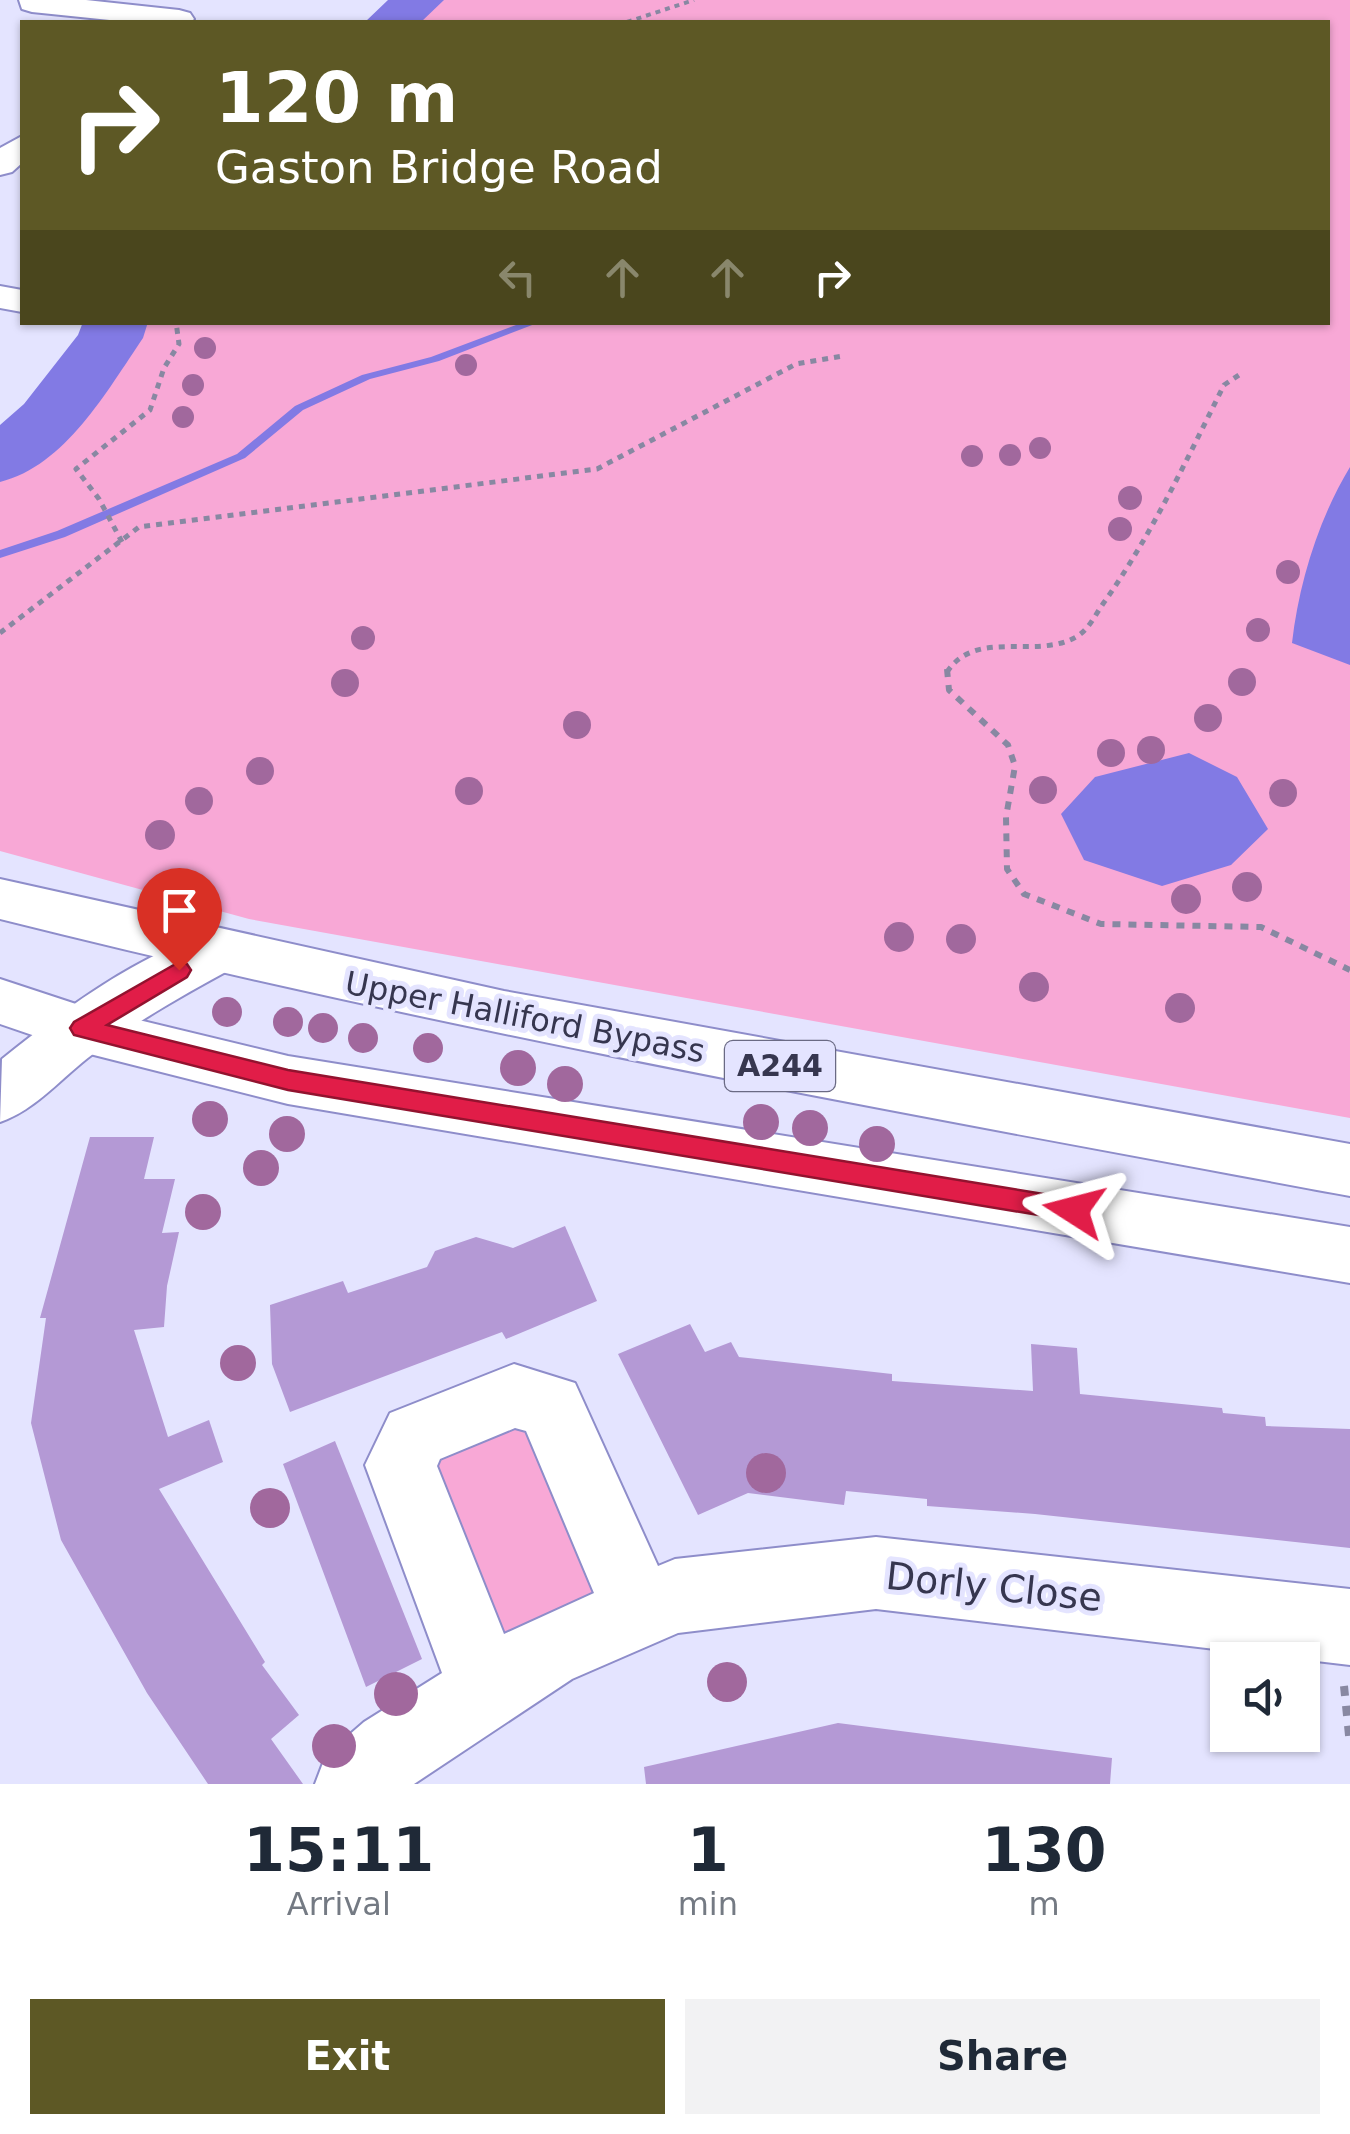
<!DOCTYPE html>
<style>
:root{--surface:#fff;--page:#f2f2f3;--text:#1f2937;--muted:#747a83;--accent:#5d5825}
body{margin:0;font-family:"DejaVu Sans",sans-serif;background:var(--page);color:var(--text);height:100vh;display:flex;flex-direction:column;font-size:38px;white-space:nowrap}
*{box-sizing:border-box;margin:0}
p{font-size:32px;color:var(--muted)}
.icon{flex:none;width:55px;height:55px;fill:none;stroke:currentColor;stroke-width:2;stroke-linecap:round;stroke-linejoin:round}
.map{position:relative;height:1784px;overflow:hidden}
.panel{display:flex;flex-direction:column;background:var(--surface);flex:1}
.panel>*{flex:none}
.hud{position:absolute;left:20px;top:20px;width:1310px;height:305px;border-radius:0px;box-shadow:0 2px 8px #0004;background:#5d5825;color:#fff;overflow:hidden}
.tools{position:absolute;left:1210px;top:1642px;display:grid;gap:20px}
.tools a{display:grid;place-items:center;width:110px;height:110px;border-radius:0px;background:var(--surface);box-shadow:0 2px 8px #0004;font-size:50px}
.pin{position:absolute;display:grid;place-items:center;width:85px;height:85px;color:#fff;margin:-102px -42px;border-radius:50% 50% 50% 0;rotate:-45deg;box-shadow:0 0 10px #0007}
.pin .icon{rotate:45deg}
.me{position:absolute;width:110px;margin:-55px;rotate:279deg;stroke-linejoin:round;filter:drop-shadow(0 0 8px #0008)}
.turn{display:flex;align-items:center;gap:35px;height:210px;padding:0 30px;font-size:45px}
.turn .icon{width:130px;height:130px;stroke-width:2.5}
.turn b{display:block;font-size:70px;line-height:85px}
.lanes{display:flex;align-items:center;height:95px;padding:0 30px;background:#0003;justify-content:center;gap:50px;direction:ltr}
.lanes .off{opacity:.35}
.eta{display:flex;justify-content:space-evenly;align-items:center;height:170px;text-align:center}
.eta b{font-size:60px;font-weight:800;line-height:70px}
.button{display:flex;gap:20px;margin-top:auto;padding:20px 30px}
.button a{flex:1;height:115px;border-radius:0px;background:var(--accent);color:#fff;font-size:40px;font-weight:800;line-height:115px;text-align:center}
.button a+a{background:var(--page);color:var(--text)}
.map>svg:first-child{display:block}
</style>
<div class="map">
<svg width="1350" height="1784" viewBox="0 0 1350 1784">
<rect width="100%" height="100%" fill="#e4e4ff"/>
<!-- green -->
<path fill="#f8a8d6" d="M 419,0 L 1350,0 L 1350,1118 L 249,919 L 0,851 L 0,461 C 44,423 95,377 116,323 L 1328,322 L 1328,22 L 390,22 Z
M 514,1396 L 640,1611 L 487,1689 L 415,1436 Z"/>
<!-- water -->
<path fill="#827ae4" d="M 1350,467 L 1350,665 L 1292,643 C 1299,583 1318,520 1350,467 Z
M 1189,753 L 1237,777 L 1268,829 L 1231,865 L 1162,886 L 1084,860 L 1061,814 L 1095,777 Z"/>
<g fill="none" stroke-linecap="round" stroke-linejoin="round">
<!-- stream -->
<path fill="#827ae4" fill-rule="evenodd" d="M 524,322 L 540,322 L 439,361 L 370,379 L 303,410 L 245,458 L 65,537 L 0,558 L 0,550 L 57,531 L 237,454 L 295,406 L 362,375 L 431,357 Z"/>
<!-- river -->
<path fill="#827ae4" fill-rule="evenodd" d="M 388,0 L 444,0 L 421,22 L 365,22 Z
M 83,322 L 148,322 L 143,338 C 107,391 65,466 0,482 L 0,425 L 24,404 L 78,335 Z"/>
</g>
<!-- building -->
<path fill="#b499d5" d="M 90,1137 L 154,1137 L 144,1179 L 175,1179 L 162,1233 L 179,1232 L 167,1286 L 164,1327 L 134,1330 L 168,1437 L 209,1420 L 223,1462 L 159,1489 L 265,1662 L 262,1665 L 299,1715 L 271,1739 L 303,1784 L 208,1784 L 147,1693 L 61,1540 L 31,1423 L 46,1318 L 40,1318 Z
M 565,1226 L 597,1301 L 506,1339 L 502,1332 L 290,1412 L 272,1364 L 270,1305 L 343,1281 L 348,1293 L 427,1267 L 435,1251 L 476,1237 L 513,1248 Z
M 690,1324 L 705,1352 L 731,1342 L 739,1357 L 892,1374 L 892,1381 L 1033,1391 L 1031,1344 L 1077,1348 L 1080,1394 L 1222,1408 L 1223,1413 L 1265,1417 L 1266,1426 L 1350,1429 L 1350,1548 L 1035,1514 L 927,1506 L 927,1499 L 846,1491 L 844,1505 L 748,1493 L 698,1515 L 618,1354 Z
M 335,1441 L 422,1659 L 366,1687 L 283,1464 Z
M 838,1723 L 1112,1758 L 1110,1784 L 646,1784 L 644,1767 Z"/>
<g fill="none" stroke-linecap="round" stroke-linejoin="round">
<defs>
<path id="minor" d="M 19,0 L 86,0 L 179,10 L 190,13 L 194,19 L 191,22 L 129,22 L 32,12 L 22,9 Z
M 22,136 L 22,163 L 12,172 L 0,175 L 0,148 Z
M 0,286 L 22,290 L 22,312 L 0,308 Z
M 213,932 L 233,938 L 241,953 L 233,968 C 185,994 137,1021 93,1054 C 63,1076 36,1110 0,1122 L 2,1059 C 64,1009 137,955 213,932 Z
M 514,1364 L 575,1383 L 658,1566 L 675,1559 L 876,1537 L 1350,1589 L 1350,1665 L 876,1609 L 678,1633 L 572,1679 L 414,1784 L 315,1784 L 326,1755 L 364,1722 L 442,1673 L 365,1465 L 390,1413 ZM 515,1428 L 526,1431 L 594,1593 L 504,1634 L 437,1466 L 440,1459 Z"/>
<path id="major" d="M 0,879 L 504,991 L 1350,1144 L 1350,1196 C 898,1112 446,1031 0,919 Z
M 0,979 L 85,1007 L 288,1056 L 1350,1227 L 1350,1283 L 288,1104 L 82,1052 L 0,1024 Z"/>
</defs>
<!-- minor casing -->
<use href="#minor" stroke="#8e8dca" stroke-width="4"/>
<!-- major casing -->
<use href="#major" stroke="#8e8dca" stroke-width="4"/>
<!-- path-far3 -->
<path stroke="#8888a2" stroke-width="4" stroke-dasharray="5 5" stroke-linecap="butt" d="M 627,22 L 694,0"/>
<!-- path-far2 -->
<path stroke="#8888a2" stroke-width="5" stroke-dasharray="6 6" stroke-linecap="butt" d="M 122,542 L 99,499 L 76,469 L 150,410 L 164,368 L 179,344 L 176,322
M 0,633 L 139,527 L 597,469 L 796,364 L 843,356
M 947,672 C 976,628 1036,660 1076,637 C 1089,630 1096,613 1105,601 C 1152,534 1187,459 1224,385 L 1239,375"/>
<!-- path-far1 -->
<path stroke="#8888a2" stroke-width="6" stroke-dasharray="8 8" stroke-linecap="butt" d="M 947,669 L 949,690 L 1008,745 L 1015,766 L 1006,817 L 1007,869 L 1024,894 L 1101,924 L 1261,927 L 1350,970"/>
<!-- path -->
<path stroke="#8888a2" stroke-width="8" stroke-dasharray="10 10" stroke-linecap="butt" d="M 1344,1686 L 1350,1745"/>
<!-- minor -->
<use href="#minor" fill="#fff" fill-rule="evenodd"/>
<!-- major -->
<use href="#major" fill="#fff" fill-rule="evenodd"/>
</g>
<!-- trees -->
<g fill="#a1689d">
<circle cx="205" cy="348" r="11"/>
<circle cx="466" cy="365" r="11"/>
<circle cx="193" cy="385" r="11"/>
<circle cx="183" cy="417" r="11"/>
<circle cx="1040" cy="448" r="11"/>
<circle cx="1010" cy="455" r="11"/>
<circle cx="972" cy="456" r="11"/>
<circle cx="1130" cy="498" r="12"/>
<circle cx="1120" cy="529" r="12"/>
<circle cx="1288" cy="572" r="12"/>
<circle cx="1258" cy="630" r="12"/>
<circle cx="363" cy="638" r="12"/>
<circle cx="1242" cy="682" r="14"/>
<circle cx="345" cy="683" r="14"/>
<circle cx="1208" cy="718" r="14"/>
<circle cx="577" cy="725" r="14"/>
<circle cx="1151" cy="750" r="14"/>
<circle cx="1111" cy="753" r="14"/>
<circle cx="260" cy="771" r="14"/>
<circle cx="1043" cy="790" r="14"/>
<circle cx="469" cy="791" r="14"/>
<circle cx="1283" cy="793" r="14"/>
<circle cx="199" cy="801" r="14"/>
<circle cx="160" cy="835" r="15"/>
<circle cx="1247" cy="887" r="15"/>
<circle cx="1186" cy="899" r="15"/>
<circle cx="899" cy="937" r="15"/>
<circle cx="961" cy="939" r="15"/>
<circle cx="1034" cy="987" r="15"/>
<circle cx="1180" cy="1008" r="15"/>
<circle cx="227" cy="1012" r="15"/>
<circle cx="288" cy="1022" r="15"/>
<circle cx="323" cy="1028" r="15"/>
<circle cx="363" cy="1038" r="15"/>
<circle cx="428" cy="1048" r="15"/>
<circle cx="518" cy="1068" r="18"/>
<circle cx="565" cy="1084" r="18"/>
<circle cx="210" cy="1119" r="18"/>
<circle cx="761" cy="1122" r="18"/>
<circle cx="810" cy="1128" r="18"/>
<circle cx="287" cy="1134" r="18"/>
<circle cx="877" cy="1144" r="18"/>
<circle cx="261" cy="1168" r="18"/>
<circle cx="203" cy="1212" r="18"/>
<circle cx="238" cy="1363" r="18"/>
<circle cx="766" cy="1473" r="20"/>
<circle cx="270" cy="1508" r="20"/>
<circle cx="727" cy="1682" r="20"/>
<circle cx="396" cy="1694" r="22"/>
<circle cx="334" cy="1746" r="22"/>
</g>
<!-- route -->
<path fill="#e11d48" stroke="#92132f" stroke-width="2.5" d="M 179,962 L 187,964 L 191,970 L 187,977 L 107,1025 L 288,1070 L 1074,1199 L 1084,1202 L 1088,1210 L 1084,1218 L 1074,1221 L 288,1090 L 74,1035 L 70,1028 L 74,1022 Z"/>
<g text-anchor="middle" stroke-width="10" stroke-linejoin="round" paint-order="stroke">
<!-- shield labels -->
<rect fill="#e4e4ff" stroke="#6a6a84" stroke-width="2.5" x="725" y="1041" width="110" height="50" rx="8"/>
<g font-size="30" font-weight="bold" fill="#36364f">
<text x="780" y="1076">A244</text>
</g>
<!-- street labels -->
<g font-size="32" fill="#36364f" stroke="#e4e4ff">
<text transform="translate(525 1017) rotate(11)" y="11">Upper Halliford Bypass</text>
</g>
<!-- near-street labels -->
<g font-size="38" fill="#36364f" stroke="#e4e4ff">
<text transform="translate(994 1587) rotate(6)" y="13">Dorly Close</text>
</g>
</g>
</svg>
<div class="tools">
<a><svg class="icon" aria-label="sound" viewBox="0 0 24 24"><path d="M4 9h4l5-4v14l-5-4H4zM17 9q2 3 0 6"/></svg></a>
</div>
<div class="pin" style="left:179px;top:970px;background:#d93025"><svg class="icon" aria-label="arrive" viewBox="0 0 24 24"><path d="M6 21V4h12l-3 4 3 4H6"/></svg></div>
<svg class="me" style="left:1074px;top:1210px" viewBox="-20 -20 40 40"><path d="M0-17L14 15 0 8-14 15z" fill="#e11d48" stroke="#fff" stroke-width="4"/></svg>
<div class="hud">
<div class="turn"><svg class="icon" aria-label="right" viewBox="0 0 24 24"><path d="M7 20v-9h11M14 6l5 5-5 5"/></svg><div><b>120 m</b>Gaston Bridge Road</div></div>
<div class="lanes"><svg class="icon off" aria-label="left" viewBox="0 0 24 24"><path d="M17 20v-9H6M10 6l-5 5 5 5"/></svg><svg class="icon off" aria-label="ahead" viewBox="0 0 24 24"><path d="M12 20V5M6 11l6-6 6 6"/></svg><svg class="icon off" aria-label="ahead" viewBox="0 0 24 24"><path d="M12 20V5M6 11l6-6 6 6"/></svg><svg class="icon" aria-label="right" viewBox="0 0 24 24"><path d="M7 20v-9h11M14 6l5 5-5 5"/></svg></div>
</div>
</div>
<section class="panel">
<div class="eta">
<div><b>15:11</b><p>Arrival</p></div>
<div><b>1</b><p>min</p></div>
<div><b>130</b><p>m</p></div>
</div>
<div class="button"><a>Exit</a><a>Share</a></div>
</section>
